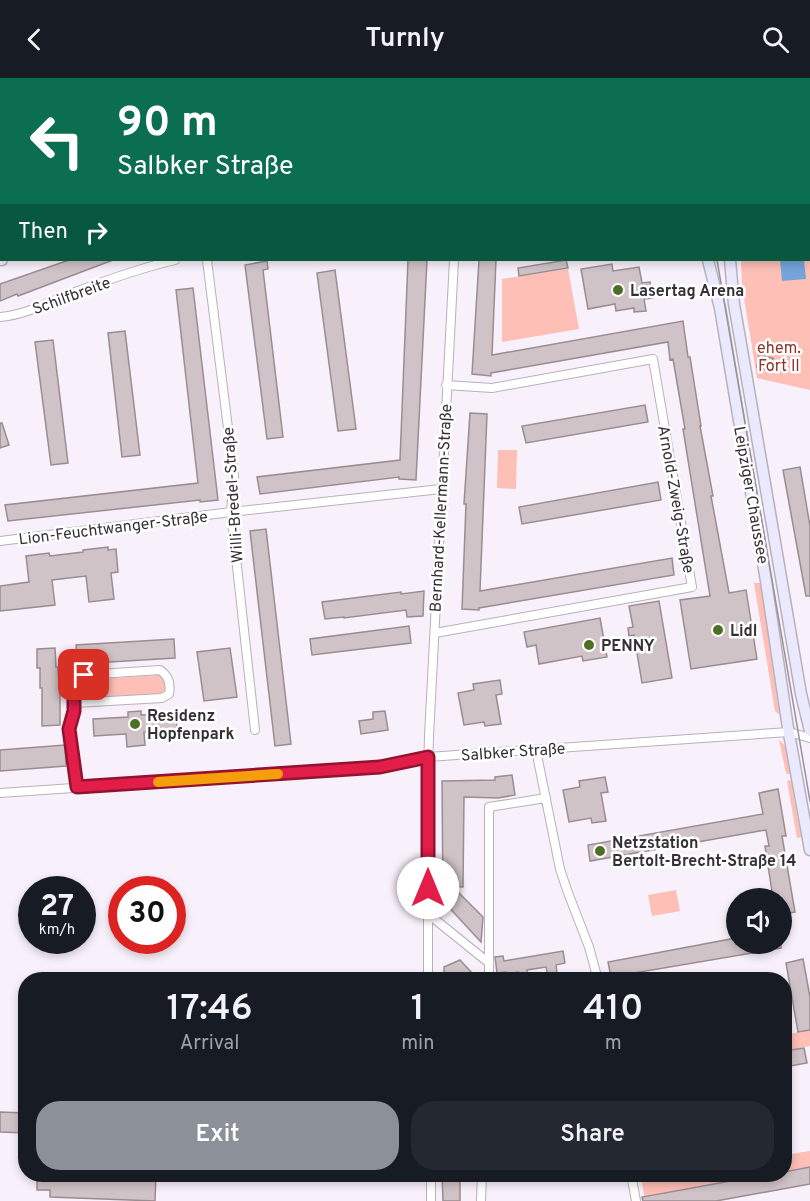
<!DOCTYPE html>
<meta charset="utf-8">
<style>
:root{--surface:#171b24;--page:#242831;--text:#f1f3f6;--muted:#9ea1a6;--accent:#8c9099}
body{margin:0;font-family:Overpass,sans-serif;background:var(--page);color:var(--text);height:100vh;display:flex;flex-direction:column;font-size:22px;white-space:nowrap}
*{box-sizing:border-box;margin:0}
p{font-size:20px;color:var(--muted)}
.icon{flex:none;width:33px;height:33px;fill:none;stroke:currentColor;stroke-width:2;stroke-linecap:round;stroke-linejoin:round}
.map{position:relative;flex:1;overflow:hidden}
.details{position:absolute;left:18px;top:894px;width:774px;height:210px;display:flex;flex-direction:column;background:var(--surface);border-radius:24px;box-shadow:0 3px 9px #0003}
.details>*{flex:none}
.guide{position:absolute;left:0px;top:0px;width:810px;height:183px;box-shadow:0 3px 9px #0003;background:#0b6e4f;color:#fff;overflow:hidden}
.tools{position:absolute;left:726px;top:810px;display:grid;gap:12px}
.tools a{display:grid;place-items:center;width:66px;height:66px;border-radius:50%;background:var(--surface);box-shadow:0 3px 9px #0003;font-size:30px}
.speed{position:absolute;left:18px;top:798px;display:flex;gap:12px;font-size:30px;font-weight:700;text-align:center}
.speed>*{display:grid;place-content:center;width:78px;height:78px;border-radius:50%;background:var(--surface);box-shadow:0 3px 9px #0003;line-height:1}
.speed small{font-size:15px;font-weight:400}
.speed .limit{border:9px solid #d22;background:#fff;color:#111}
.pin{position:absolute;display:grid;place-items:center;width:51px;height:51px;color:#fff;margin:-26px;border-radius:12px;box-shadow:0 3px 9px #0006}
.me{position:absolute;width:66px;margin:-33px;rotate:0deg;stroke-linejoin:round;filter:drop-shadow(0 0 4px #0008)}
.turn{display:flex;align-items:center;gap:21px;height:126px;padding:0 18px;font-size:27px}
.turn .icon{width:78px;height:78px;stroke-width:2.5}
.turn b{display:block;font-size:42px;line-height:51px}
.then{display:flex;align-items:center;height:57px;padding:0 18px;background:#0003;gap:12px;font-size:22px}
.eta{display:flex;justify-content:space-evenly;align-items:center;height:102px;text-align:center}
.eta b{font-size:36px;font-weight:600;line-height:42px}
.action{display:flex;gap:12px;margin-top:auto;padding:12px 18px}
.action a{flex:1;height:69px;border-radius:24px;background:var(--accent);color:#fff;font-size:24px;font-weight:600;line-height:69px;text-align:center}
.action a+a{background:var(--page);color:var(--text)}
header{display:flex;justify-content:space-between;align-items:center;height:78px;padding:0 18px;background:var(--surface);font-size:27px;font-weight:600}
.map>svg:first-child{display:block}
</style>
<header><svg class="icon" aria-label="back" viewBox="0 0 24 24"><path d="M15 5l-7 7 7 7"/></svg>Turnly<svg class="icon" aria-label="search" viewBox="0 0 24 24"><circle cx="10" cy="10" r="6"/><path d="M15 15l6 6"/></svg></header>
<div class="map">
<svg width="810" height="1123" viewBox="0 0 810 1123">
<rect width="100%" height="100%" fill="#f8f0fa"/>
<!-- green -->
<path fill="#fdbfb6" d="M 808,61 L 810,61 L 810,312 L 757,300 L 742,208 L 741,182 L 808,182 Z
M 568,191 L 579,251 L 502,264 L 502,201 Z
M 498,372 L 517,372 L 516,411 L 497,410 Z
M 754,505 L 761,505 C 769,549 772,593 780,637 L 775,633 Z
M 159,597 L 165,599 L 167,609 L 166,614 L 161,616 L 87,621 L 82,620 L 78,612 L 78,608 L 85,602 Z
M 779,662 C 789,668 788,684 790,696 L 787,696 L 786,695 Z
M 791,702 L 801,759 L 797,760 L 787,703 Z
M 676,812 L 680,833 L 652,838 L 648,817 Z
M 810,952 L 810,968 L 785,973 L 784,957 Z
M 810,1073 L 810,1089 L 785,1094 L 785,1077 Z
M 641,1096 L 769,1097 L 644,1118 Z"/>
<!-- water -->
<path fill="#74a4da" d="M 780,182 L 804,182 L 806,201 L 782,203 Z"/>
<!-- building -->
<path fill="#d0c3c8" stroke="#998d91" stroke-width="1.5" d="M 69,182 L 113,182 L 18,218 L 17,216 L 0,223 L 0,206 Z
M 408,182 L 427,182 L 416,402 L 399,401 L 399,399 L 260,416 L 257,399 L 400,382 Z
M 479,182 L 496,182 L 492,277 L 683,243 L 688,279 L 690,279 L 701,348 L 700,348 L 713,418 L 711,418 L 729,515 L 746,512 L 757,581 L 691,591 L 680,522 L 710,518 L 683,351 L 685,351 L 673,281 L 670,282 L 668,264 L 491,295 L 491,298 L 472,296 Z
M 566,182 L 568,190 L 519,198 L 518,190 Z
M 267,183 L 268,191 L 263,192 L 283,359 L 267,361 L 245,187 Z
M 612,186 L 613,193 L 639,189 L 642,205 L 650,204 L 653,220 L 644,221 L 646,233 L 634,234 L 634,230 L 616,233 L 615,226 L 588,231 L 581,191 Z
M 335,192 L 356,351 L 338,353 L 317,195 Z
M 193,210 L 218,422 L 200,424 L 200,422 L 8,443 L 5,427 L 198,405 L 176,212 Z
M 125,253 L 140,377 L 122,379 L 108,255 Z
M 53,262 L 68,385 L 51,387 L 35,264 Z
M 759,277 L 773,280 L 770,293 L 757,289 Z
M 645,327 L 648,344 L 526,365 L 522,348 Z
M 470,335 L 487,336 L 480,513 L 672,480 L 674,497 L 479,530 L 479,532 L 462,531 L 466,426 L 464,426 Z
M 0,345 L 2,345 L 9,367 L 0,370 Z
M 800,389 L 810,448 L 810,518 L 806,518 L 783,392 Z
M 658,404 L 661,422 L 522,446 L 519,429 Z
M 266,451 L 291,666 L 275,668 L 250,453 Z
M 108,469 L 108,472 L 116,471 L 118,494 L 111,495 L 114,521 L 89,524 L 86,498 L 52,502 L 55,527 L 0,533 L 0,508 L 29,504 L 26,478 L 49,475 L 50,478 L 83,474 L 83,472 Z
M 424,513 L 423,538 L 407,539 L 406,532 L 344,540 L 344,539 L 325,541 L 322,524 L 401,514 L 401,516 Z
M 659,523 L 672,600 L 642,605 L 634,557 L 629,558 L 628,550 L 633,549 L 629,528 Z
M 600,540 L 607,579 L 583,583 L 582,578 L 539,586 L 536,567 L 527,569 L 524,554 Z
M 409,548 L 411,565 L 312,577 L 310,561 Z
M 174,561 L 175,580 L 78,586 L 76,567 Z
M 55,570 L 56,589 L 58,589 L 59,609 L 60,609 L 60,647 L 42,648 L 42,610 L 40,610 L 40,590 L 37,590 L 37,571 Z
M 230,570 L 237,619 L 204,623 L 197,574 Z
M 500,602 L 502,616 L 496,617 L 501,646 L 485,648 L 484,644 L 464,647 L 458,615 L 474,612 L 473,606 Z
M 141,633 L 141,637 L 176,635 L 177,652 L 144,654 L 145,667 L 127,669 L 126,656 L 94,658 L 93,641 L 128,639 L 128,634 Z
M 385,633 L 388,652 L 361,656 L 359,643 L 373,641 L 373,634 Z
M 65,667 L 66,688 L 0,693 L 0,672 Z
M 512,697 L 515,717 L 498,720 L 464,719 L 463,809 L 452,808 L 483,839 L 481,864 L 443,823 L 442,703 L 495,702 L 495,699 Z
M 605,699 L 608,714 L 601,715 L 606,743 L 592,745 L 591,740 L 569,744 L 563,712 L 580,709 L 579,703 Z
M 778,711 L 786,758 L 782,758 L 795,834 L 782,836 L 782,820 L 773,820 L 765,768 L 769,768 L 766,752 L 590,783 L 588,767 L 763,736 L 759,715 Z
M 736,860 L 736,866 L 781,866 L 781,870 L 611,899 L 608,884 Z
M 563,873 L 565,885 L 556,887 L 558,902 L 549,902 L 546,889 L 527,892 L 528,902 L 519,902 L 518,894 L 506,896 L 506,894 L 497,895 L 495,879 L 503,878 L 504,883 Z
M 803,881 L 810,919 L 810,952 L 798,954 L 786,885 Z
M 460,882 L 473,896 L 479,902 L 444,902 L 444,889 Z
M 804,970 L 807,985 L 784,989 L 784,973 Z
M 0,1034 L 26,1035 L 26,1055 L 0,1054 Z
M 810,1089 L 810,1106 L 716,1123 L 643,1123 L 642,1119 L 769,1096 L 784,1096 L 784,1094 Z
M 37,1096 L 156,1096 L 155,1123 L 50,1119 L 50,1112 L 37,1112 Z
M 442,1096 L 460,1096 L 460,1123 L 443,1123 Z"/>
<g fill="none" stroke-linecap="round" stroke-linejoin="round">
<defs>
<path id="minor" d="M 476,0 L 476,2
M 207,182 L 234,398 L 231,434 L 255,652
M 0,239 C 25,237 47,225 70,216 C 104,203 140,190 175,182
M 0,463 L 231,434 L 441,411
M 435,555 L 692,509 L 653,281 L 492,310 L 446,307
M 74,625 L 162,620 L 169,616 C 171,606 169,598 160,592 L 84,597 L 78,601 L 74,606 L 73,612 L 74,633 L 69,651 L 77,709
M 536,672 L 560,791 L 567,812 L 589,869 L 598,902
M 0,715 L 380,689 L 428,679 L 774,655 L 789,654 L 810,660
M 427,835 L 489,885
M 428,902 L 428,696 L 429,658 L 454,182
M 489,902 L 489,729 L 546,720
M 431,1096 L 431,1123
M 631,1096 L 636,1123
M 481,1123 L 482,1096"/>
<path id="secondary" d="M 677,0 L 677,2
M 699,0 L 699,2
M 808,17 L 810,17
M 0,182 L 2,182
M 708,182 L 720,230 L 766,503 L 788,650 L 810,772
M 730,182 L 734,226 L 746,295 L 801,616 L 810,653"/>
</defs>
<!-- minor casing -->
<use href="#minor" stroke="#b8b1ba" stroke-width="10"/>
<!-- secondary casing -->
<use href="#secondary" stroke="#b8b1ba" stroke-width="13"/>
<!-- minor -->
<use href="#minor" stroke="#fff" stroke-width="8"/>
<!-- secondary -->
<use href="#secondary" stroke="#eae9fe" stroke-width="10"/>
<!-- tram -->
<path stroke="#99939a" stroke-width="1.5" d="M 686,0 L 687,2
M 808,18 L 810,18
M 717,182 L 810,723"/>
</g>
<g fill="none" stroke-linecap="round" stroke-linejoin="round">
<defs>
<path id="route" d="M 84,597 L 78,601 L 74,606 L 74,633 L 69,651 L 77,709 L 380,689 L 428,679 L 428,810"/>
</defs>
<!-- route casing -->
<use href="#route" stroke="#92132f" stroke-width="15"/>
<!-- route -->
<use href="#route" stroke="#e11d48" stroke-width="10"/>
<!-- slow -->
<path stroke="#f59e0b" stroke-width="10" d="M 158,704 L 278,696"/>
</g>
<!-- markers -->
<g fill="#4d6e25" stroke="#fff" stroke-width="2">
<circle cx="618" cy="212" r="6"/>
<circle cx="718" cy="552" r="6"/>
<circle cx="589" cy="567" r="6"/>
<circle cx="135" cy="646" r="6"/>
<circle cx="600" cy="773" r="6"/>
</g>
<g text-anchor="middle" stroke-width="5" stroke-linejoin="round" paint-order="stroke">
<!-- poi labels -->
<g font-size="16" font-weight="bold" fill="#343135" stroke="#fff" text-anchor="start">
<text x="630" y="218">Lasertag Arena</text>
<text x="730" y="558">Lidl</text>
<text x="601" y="573">PENNY</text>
<text x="147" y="643">Residenz<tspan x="147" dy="18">Hopfenpark</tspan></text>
<text x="612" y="770">Netzstation<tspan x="612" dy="18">Bertolt-Brecht-Straße 14</tspan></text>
</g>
<!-- street labels -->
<g font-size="16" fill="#343135" stroke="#fff">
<text transform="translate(71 217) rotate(-20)" y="6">Schilfbreite</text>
<text transform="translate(232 417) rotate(-94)" y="6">Willi-Bredel-Straße</text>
<text transform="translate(752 417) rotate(80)" y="6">Leipziger Chaussee</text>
<text transform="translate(677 421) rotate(80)" y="6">Arnold-Zweig-Straße</text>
<text transform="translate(440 430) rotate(-87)" y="6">Bernhard-Kellermann-Straße</text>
<text transform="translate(113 449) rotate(-7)" y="6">Lion-Feuchtwanger-Straße</text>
<text transform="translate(513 673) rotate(-4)" y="6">Salbker Straße</text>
</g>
<!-- park labels -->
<g font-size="16" fill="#8d332b" stroke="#fff">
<text x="779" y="275">ehem.<tspan x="779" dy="18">Fort II</tspan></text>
</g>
</g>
</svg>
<div class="tools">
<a><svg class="icon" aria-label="sound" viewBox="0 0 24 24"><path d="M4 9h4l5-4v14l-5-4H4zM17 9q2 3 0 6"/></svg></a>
</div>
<div class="speed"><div>27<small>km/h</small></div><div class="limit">30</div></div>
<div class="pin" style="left:84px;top:597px;background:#d93025"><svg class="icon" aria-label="arrive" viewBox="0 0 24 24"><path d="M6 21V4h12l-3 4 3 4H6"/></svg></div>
<svg class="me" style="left:428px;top:810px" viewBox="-20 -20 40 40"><circle r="19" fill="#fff"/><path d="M0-13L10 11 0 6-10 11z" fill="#e11d48"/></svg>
<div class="guide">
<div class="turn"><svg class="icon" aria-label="left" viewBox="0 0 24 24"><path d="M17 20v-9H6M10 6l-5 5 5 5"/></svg><div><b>90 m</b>Salbker Straße</div></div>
<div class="then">Then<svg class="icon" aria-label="right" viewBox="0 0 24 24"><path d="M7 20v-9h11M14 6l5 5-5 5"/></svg></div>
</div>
<section class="details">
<div class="eta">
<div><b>17:46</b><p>Arrival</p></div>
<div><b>1</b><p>min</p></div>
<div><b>410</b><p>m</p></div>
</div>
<div class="action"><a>Exit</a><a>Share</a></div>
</section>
</div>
